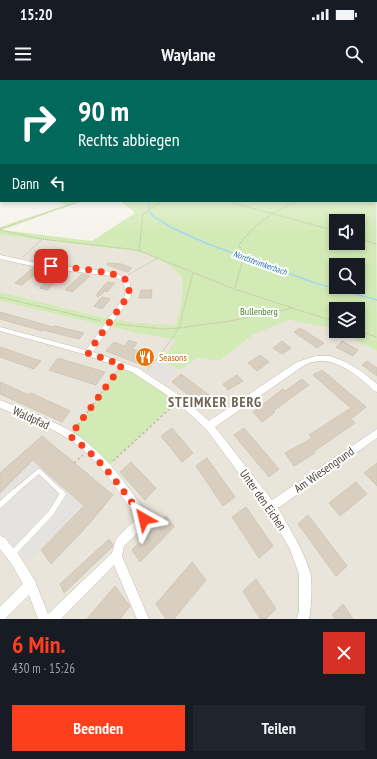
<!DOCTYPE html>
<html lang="de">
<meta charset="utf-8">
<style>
:root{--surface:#171b24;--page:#20242c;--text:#f1f3f6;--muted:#9ea1a6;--accent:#fc3f1d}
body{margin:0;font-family:"PT Sans Narrow",sans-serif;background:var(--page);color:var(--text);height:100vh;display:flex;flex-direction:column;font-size:15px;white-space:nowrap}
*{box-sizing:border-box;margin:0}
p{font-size:13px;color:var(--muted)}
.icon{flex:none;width:22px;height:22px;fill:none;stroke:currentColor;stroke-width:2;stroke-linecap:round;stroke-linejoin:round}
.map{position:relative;height:539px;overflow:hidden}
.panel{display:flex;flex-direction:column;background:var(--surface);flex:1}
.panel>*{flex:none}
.guide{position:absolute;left:0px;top:0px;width:377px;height:122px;box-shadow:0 2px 6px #0003;background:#00695c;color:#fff;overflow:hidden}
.controls{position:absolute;left:329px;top:134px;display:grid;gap:8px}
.controls a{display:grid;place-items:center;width:36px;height:36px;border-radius:0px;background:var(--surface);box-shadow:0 2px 6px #0003;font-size:20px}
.pin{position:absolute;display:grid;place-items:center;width:34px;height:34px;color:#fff;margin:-17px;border-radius:8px;box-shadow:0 2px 6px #0006}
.me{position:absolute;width:44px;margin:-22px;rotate:323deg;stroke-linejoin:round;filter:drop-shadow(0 0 3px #0008)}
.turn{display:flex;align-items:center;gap:14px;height:84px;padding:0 12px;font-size:18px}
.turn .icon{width:52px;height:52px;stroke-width:2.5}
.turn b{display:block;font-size:28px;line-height:34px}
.then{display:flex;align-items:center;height:38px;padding:0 12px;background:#0003;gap:8px;font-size:15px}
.round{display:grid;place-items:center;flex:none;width:42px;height:42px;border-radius:0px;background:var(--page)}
.headline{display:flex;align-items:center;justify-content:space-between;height:68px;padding:0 12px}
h1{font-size:24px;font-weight:600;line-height:30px;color:var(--accent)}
.button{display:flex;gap:8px;margin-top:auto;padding:8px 12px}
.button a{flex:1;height:46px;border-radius:0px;background:var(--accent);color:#fff;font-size:16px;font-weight:600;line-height:46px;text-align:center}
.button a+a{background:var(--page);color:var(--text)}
.status{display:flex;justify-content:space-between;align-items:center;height:28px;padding:0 20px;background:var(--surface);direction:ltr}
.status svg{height:11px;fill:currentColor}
header{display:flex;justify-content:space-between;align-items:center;height:52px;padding:0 12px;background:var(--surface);font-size:18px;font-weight:600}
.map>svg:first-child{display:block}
</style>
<div class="status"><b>15:20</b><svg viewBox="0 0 49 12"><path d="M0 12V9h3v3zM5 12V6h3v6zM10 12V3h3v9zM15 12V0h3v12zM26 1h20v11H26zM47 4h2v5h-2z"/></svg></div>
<header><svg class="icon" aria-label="menu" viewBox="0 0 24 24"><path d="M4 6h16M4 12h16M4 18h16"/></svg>Waylane<svg class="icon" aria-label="search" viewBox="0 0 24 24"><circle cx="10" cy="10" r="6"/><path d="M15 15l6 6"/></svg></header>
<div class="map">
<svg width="377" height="539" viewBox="0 0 377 539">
<rect width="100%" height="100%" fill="#f6f3ec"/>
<!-- residential -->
<path fill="#eae5da" d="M 0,155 L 134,171 L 153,177 L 171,186 L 177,190 L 183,208 L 183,222 L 176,245 L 131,242 L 92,235 L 0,212 Z
M 0,221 L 136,253 L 177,260 L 197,278 L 219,281 L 254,254 L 289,240 L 336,249 L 336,251 L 339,251 L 377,271 L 377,539 L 0,539 Z"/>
<!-- green -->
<path fill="#d2eab5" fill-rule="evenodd" d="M 376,77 L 377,271 L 339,251 L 358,251 L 358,229 L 336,229 L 336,249 L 289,240 L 254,254 L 219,281 L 197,278 L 180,290 L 162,280 L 176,260 L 136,253 L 0,221 L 0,212 L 92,235 L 131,242 L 176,245 C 191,195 183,186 134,171 L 0,155 L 0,147 L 65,125 L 59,121 L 83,121 L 2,150 L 92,161 L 135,133 L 121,121 L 376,121 ZM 336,141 L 358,141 L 358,163 L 336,163 ZM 336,185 L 358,185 L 358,207 L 336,207 Z
M 122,285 L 179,319 L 106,388 L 70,356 Z"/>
<!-- parking -->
<path fill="#e5e3e0" d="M 158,280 L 178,291 L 167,303 L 147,291 Z
M 32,380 L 84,425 L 30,482 L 0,452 L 0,413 Z"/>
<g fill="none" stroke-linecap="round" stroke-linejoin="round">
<!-- stream -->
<path stroke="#a9d4f2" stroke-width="1.5" d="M 149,121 L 149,128
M 149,131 L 153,136 L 172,148 L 208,164 L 315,203 L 377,220"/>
</g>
<!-- building -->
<path fill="#d8cfc1" stroke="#d3c7b4" d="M 108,183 L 121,184 L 132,188 L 128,192 L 107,185 Z
M 33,188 L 40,190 L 22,205 L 15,203 Z
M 58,191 L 65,193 L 47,210 L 40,208 Z
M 82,194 L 90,196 L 72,212 L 65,210 Z
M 107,202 L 115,203 L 107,212 L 105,211 L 98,217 L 96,215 Z
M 141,210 L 152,210 L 151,218 L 139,218 Z
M 102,217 L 110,219 L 102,229 L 94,226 Z
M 0,232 L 53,247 L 55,246 L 84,253 L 79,259 L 43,250 L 42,251 L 0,239 Z
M 300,248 L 324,263 L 317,268 L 294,252 Z
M 129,260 L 137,263 L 132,269 L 154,277 L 147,287 L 106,271 L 114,262 L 124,266 Z
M 282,261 L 291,268 L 282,274 L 273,268 Z
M 342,261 L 358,270 L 353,276 L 336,267 Z
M 0,267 L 26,276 L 41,281 L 34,289 L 14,282 L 0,277 Z
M 260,275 L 269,282 L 257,291 L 248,283 Z
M 58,278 L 81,285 L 105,292 L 96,305 L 49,290 Z
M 367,281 L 377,288 L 377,296 L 362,285 Z
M 322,290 L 366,327 L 351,339 L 355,343 L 313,372 L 315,373 L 294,386 L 285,373 L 312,358 L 309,355 L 351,328 L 313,295 Z
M 181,294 L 213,318 L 204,327 L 172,302 Z
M 237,295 L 243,301 L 228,310 L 223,304 Z
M 302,299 L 309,305 L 273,331 L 275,332 L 262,342 L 253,332 L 283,309 L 285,311 Z
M 0,302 L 29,315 L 31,313 L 70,331 L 62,342 L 0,314 Z
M 172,348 L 193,373 L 182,382 L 161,356 Z
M 244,348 L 279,389 L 269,397 L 234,355 Z
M 42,356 L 113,415 L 89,444 L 51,484 L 41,470 L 84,426 L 33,380 L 0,413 L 0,393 Z
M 207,378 L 235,417 L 223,426 L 196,386 Z
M 131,382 L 156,408 L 145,420 L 120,392 Z
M 377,383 L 377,406 L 364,393 Z
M 356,402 L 367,414 L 340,436 L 329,423 Z
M 246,427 L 273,466 L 259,478 L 232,437 Z
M 308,435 L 347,486 L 336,496 L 298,444 Z
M 166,436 L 174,447 L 140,482 L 132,470 Z
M 109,459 L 113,465 L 112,467 L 64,513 L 60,504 Z
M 192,482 L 206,500 L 174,539 L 166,539 L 156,524 Z
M 256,499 L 276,529 L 266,539 L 260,539 L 243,511 Z
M 115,506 L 130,526 L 120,539 L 87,539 Z
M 343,524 L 353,539 L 335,539 L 332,535 Z"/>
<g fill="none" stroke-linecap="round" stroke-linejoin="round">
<defs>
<path id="lane-far1" d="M 13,413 L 39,391 L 62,413"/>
<path id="lane" d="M 0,425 L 14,412
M 13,473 L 51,433 L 63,414 L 61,412"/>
<path id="street" d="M 0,175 L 37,183 L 113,192 L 126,198 L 130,204 L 131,216 L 93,272 L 138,288 L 182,317 L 209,341 L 297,282 L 316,276 L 330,276 L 346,282 L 361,291 L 377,304 L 377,312 L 374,311 C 363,299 341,282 324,281 C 316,280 309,283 303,286 L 215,347 L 272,420 L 377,349 L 377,358 L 278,428 C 290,449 303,469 310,492 C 313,501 311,530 309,539 L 297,539 L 299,531 L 299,494 L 289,467 L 267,431 L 206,349 L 176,321 L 132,292 L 87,275 L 0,251 L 0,247 L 86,270 L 125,216 C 126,205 123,199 112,196 L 37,187 L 0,179 Z
M 0,320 C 25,330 65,344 85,361 C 111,381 129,409 148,435 L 149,439 L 148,443 L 124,466 L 122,476 L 149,539 L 137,539 L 114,485 L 61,539 L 38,539 L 29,515 L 5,539 L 0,539 L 0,527 L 23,504 L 11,483 L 0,469 L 0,456 L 4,457 L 19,475 L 35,501 L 48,534 L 112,473 L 116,459 L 137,438 C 117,409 98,377 67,358 C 46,345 22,337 0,328 Z"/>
</defs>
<!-- lane-far1 casing -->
<use href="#lane-far1" stroke="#c2bbae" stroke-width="5.5"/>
<!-- lane casing -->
<use href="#lane" stroke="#c2bbae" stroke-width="6"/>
<!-- street casing -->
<use href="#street" stroke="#c2bbae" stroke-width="1"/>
<!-- path-far1 -->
<path stroke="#c4b79f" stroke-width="1" stroke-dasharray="1 1" stroke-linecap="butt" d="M 226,121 L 336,151
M 0,149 L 80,121
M 0,150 L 41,159 L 138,170 L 234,209 L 336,242
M 358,158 L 377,164
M 139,170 L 143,134 L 162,121
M 23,177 L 41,160
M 128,195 L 158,178
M 235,208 L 244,176 L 239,165 C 254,144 274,131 298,121
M 0,217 L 101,241
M 116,244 L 162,249 L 179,248 L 193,193
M 358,251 L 377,257
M 147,290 L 159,277 L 179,248 L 230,241 L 293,228
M 101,313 L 118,290"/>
<!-- path -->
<path stroke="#c4b79f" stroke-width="1.5" stroke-dasharray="2.5 2.5" stroke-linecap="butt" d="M 75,349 L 102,312
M 113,381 L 175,324
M 74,383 L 83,375"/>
<!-- lane-far1 -->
<use href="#lane-far1" stroke="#fff" stroke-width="4.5"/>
<!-- lane -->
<use href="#lane" stroke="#fff" stroke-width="5.5"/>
<!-- street -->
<use href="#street" fill="#fff" fill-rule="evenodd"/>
</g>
<!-- sky -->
<linearGradient id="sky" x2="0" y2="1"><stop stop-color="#8fc1ec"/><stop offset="0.5" stop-color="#fbfaf6"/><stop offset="1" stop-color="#fbfaf6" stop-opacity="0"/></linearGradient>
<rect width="377" height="153" fill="url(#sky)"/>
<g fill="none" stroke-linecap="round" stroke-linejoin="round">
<!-- route -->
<path stroke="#fc3f1d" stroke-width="7" stroke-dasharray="0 12.6" d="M 51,186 C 67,188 117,190 127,201 C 130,206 129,211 128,216 L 88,273 L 122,285 L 70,356 C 101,378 122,409 144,439"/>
</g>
<!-- icons -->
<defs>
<symbol id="restaurant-disc" viewBox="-11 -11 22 22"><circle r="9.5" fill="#e8710a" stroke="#fff"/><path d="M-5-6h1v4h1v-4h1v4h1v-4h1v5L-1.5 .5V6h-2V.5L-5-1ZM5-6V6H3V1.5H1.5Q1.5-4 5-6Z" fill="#fff"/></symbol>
</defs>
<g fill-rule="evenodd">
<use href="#restaurant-disc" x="134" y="266" width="22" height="22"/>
</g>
<g text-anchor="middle" stroke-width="4" stroke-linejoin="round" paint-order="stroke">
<!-- far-water labels -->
<g font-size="9" font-style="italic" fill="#2e7ab2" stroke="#fff">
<text transform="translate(260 183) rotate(20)" y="3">Nordsteimkerbach</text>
</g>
<!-- park labels -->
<g font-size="10" fill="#4a7f2a" stroke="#fff">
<text x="259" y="235">Bullenberg</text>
</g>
<!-- food labels -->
<g font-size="10" fill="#c56008" stroke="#fff" text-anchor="start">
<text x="159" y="281">Seasons</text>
</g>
<!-- near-street labels -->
<g font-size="12" fill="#4b4439" stroke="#fff">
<text transform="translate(31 338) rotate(24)" y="4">Waldpfad</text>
<text transform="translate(324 390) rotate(-35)" y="4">Am Wiesengrund</text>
<text transform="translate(263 420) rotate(55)" y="4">Unter den Eichen</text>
</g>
<!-- district labels -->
<g font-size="14" font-weight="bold" letter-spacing="1" fill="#6e6250" stroke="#fff">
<text x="215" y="327">STEIMKER BERG</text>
</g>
</g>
</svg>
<div class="controls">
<a><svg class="icon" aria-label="sound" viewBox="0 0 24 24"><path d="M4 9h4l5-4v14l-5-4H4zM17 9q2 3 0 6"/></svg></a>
<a><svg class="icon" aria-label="search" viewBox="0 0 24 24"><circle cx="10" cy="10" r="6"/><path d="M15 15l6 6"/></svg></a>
<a><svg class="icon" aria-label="layers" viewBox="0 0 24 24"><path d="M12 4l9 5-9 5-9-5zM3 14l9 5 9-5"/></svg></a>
</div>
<div class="pin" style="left:51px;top:186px;background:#d93025"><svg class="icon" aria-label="arrive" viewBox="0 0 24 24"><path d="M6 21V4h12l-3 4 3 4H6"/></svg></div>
<svg class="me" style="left:144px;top:439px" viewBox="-20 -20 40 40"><path d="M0-17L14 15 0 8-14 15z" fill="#fc3f1d" stroke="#fff" stroke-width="4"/></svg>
<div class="guide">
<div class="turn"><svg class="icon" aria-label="right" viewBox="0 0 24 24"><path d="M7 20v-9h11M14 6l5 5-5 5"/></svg><div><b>90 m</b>Rechts abbiegen</div></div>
<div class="then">Dann<svg class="icon" aria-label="left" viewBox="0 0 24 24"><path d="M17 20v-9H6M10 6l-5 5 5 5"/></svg></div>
</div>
</div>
<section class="panel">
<div class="headline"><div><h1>6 Min.</h1><p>430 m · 15:26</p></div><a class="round" style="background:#d93025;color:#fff"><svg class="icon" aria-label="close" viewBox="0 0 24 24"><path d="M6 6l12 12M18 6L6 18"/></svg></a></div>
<div class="button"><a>Beenden</a><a>Teilen</a></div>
</section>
